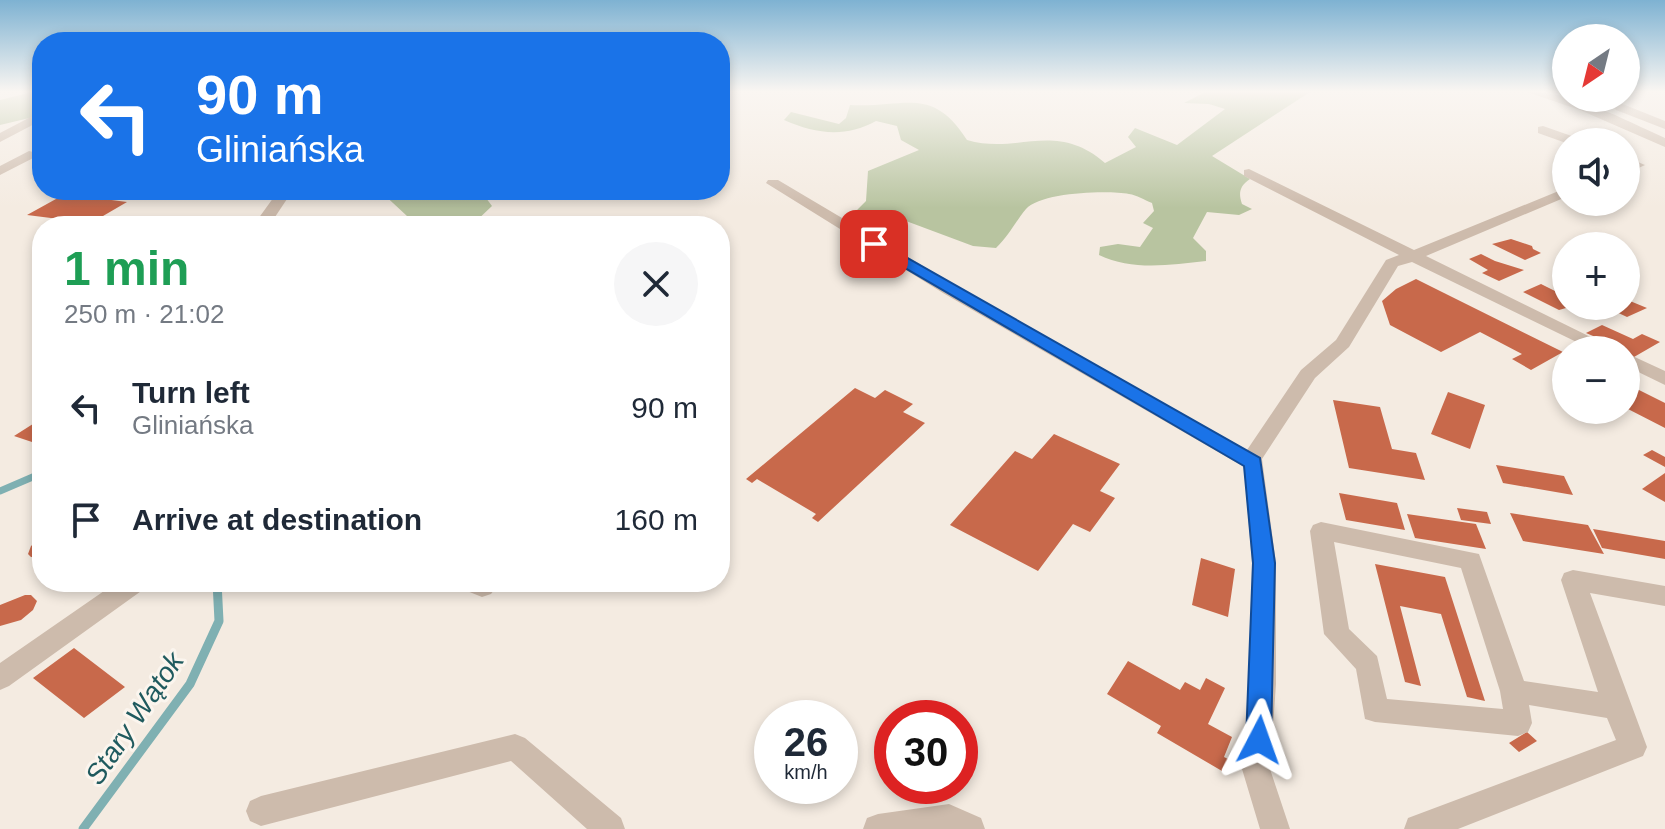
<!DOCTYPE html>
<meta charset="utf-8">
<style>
:root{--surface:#fff;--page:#f6f6f7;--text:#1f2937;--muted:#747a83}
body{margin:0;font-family:Helvetica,sans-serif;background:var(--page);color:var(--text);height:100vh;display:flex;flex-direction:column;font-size:30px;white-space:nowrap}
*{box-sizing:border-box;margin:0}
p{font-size:26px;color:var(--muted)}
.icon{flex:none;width:44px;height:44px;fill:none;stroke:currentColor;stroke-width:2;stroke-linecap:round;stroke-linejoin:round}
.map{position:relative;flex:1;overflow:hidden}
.sheet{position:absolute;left:32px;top:216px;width:698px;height:376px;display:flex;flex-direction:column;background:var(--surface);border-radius:32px;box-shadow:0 4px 12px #0003}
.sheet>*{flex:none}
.guide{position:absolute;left:32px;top:32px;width:698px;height:168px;border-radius:32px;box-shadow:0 4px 12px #0003;background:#1a73e8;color:#fff;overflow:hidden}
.needle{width:52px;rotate:215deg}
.buttons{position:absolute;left:1552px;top:24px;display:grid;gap:16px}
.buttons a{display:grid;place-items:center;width:88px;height:88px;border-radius:50%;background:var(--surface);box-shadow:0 4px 12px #0003;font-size:40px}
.speed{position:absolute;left:754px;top:700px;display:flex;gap:16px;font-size:40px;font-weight:700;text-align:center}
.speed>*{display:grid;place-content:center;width:104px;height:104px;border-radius:50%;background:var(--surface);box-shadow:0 4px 12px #0003;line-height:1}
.speed small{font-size:20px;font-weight:400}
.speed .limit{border:12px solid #d22;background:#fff;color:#111}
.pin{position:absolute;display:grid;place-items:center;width:68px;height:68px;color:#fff;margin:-34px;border-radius:16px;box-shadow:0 4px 12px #0006}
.me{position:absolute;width:88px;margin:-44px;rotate:4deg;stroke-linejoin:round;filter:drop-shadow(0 0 6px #0008)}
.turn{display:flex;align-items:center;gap:28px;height:168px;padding:0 32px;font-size:36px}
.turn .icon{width:104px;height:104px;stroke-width:2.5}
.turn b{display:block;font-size:56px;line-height:68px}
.round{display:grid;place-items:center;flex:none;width:84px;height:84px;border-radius:42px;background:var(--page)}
.headline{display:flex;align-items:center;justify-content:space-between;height:136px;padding:0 32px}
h1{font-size:48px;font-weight:700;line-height:60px;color:#1e9e55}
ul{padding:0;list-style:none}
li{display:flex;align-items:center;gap:24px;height:112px;padding:0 32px}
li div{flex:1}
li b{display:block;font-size:30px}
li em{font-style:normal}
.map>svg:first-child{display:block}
</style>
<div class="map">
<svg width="1665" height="829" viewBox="0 0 1665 829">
<rect width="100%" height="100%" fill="#f4ebe1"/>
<!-- green -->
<path fill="#b8c4a0" d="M 32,92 L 42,92 L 42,115 L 0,125 L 0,100 Z
M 1205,92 L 1310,92 L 1212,156 L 1250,179 C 1240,186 1238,192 1242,204 L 1252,209 L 1239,215 L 1207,212 L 1193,238 L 1206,251 L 1206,261 C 1170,265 1132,271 1099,255 L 1100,247 L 1118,244 L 1140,247 L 1153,228 L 1143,223 L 1154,211 L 1152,203 C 1144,200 1137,195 1129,194 C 1108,190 1041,192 1026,209 C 1015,222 1009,236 996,248 L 973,246 L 898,218 L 881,225 L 857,219 L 857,210 L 866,201 L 868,171 L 919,150 L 901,140 L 897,126 L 876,121 C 845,138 816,134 784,120 L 791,112 L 839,124 L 846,118 L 850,105 C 905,108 932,85 967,140 C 1018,155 1055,120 1105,163 L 1136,147 L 1128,137 L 1135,128 L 1177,145 L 1225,109 L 1209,104 L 1184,103 Z
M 379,190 L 480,190 L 492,206 L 473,224 L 444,226 L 436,219 L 407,216 Z"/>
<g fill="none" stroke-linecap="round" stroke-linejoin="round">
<!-- stream-far1 -->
<path stroke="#7fb0b2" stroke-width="7" d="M 0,491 L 42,473"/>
<!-- stream -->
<path stroke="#7fb0b2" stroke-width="9" d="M 83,829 L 190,684 L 219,621 L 217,582"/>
</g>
<!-- building -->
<path fill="#c8694b" d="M 65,194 L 127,202 L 91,223 L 27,215 Z
M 1511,239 L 1532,246 L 1533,249 L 1541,253 L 1525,260 L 1492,244 Z
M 1481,254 L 1495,261 L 1524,270 L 1499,281 L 1482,273 L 1488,270 L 1469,259 Z
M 1416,279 L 1440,291 L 1563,352 L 1531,370 L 1512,359 L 1522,354 L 1480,332 L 1441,352 L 1390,325 L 1382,301 L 1396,289 Z
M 1541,284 L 1555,291 L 1566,292 L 1566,308 L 1559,310 L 1523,292 Z
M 1630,301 L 1647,308 L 1627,317 L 1610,309 L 1626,306 Z
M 1602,325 L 1633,339 L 1642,334 L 1660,342 L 1634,357 L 1626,350 L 1586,333 Z
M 1629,385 L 1665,403 L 1665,428 L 1626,408 L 1626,387 Z
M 855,388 L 875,398 L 885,390 L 913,404 L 903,412 L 925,423 L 818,522 L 812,518 L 816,514 L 757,479 L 752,483 L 746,479 Z
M 1448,392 L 1485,405 L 1470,449 L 1431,434 Z
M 1333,400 L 1380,407 L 1392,449 L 1416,453 L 1425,480 L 1349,468 Z
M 36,422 L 41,423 L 35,427 L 42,429 L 42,435 L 32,442 L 14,436 Z
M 1054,434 L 1120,464 L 1100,491 L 1115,498 L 1090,532 L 1073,524 L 1038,571 L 950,525 L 1015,451 L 1032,459 Z
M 1652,450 L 1665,457 L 1665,467 L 1643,455 Z
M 1496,465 L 1564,476 L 1573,495 L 1503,483 Z
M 1665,473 L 1665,502 L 1642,489 Z
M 1339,493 L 1397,503 L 1405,530 L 1346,520 Z
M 1457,508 L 1487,512 L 1491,524 L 1461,520 Z
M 1510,513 L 1588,525 L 1604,554 L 1523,541 Z
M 1407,514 L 1476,524 L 1486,549 L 1415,538 Z
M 1593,529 L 1665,541 L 1665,559 L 1602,548 Z
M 42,537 L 42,558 L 31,557 L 28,554 L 31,546 Z
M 1201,558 L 1235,569 L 1228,617 L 1192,605 Z
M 1375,564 L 1445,577 L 1485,701 L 1467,697 L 1441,614 L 1400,606 L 1421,686 L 1405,682 Z
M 25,595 L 31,595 L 37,601 L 33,610 L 21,620 L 0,626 L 0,605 Z
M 74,648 L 125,687 L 84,718 L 33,678 Z
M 1128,661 L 1180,690 L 1185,682 L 1200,690 L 1206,678 L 1225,688 L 1208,724 L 1232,737 L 1224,757 L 1228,759 L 1222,771 L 1157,733 L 1161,726 L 1107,694 Z
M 1527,732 L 1537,741 L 1519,752 L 1509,743 Z"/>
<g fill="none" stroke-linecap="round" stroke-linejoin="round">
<!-- minor -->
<path fill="#cdbbac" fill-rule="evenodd" d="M 1527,92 C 1575,92 1622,119 1665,138 L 1665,147 L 1580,110 Z
M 1620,103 L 1665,121 L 1665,129 L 1616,110 L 1614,107 Z
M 42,111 L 42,120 L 0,142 L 0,133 Z
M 1543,126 L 1580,139 L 1582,142 L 1566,143 L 1538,133 L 1538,127 Z
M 29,151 L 41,154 L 0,175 L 0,166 Z
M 1626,157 L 1645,165 L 1626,174 Z
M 1249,169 L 1414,250 L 1566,188 L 1566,197 L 1426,256 L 1617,350 L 1593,350 L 1412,262 L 1398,266 L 1349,347 L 1315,378 L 1262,459 L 1276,563 L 1276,684 L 1270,769 L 1290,829 L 1260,829 L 1242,769 L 1250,684 L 1252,563 L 1244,467 L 943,293 L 766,183 L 768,180 L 778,180 L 955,285 L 1247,450 L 1301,370 L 1336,340 L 1386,260 L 1399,255 L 1244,176 L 1244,170 Z
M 279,190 L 293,190 L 269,226 L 253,226 Z
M 1626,353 L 1665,371 L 1665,385 L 1626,366 Z
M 1321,522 L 1479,554 L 1524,681 L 1598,692 L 1561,580 L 1564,573 L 1573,570 L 1665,586 L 1665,606 L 1590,593 L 1647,747 L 1643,756 L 1458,829 L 1404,829 L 1408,818 L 1616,740 L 1607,718 L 1529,705 L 1532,723 L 1528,732 L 1518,736 L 1375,722 L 1365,719 L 1356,669 L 1324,634 L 1310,531 L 1313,525 ZM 1334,542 L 1461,568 L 1500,691 L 1503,709 L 1387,699 L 1377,656 L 1349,629 Z
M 117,582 L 147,582 L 144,589 L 9,686 L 0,690 L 0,663 Z
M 459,582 L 500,582 L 491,594 L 482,597 L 462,589 Z
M 515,734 L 525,738 L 621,818 L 625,829 L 587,829 L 511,761 L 261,826 L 250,821 L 246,811 L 250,801 L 261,796 Z
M 949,804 L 981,818 L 985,829 L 863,829 L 867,818 L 878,814 Z"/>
</g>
<!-- sky -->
<linearGradient id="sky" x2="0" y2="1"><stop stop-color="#7eb2d2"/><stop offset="0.44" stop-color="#faf6f2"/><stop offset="1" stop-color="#faf6f2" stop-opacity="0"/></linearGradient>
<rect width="1665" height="208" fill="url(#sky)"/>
<!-- route -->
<path fill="#1a73e8" stroke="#114b97" stroke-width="2" d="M 874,239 L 1260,458 L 1275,563 L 1271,740 L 1268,749 L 1259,752 L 1250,749 L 1246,740 L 1253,563 L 1244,466 L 869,247 L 869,241 Z"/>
<g text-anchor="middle" stroke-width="6" stroke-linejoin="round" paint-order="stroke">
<!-- near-water labels -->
<g font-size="28" font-style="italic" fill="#1f5a5e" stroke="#fbf5ee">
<text transform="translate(134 718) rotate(-56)" y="10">Stary Wątok</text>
</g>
</g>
</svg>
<div class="buttons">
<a><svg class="needle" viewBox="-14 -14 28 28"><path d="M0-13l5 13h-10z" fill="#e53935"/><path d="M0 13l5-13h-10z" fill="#747a83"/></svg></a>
<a><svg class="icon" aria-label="sound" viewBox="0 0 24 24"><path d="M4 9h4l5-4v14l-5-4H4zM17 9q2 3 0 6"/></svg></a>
<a>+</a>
<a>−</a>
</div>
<div class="speed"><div>26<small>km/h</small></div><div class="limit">30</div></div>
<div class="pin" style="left:874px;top:244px;background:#d93025"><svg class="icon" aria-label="arrive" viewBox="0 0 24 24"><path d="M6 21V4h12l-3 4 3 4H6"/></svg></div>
<svg class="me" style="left:1259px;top:740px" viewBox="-20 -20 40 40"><path d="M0-17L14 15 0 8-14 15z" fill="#1a73e8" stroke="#fff" stroke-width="4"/></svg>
<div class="guide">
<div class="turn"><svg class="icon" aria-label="left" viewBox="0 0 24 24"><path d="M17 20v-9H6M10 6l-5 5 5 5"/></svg><div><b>90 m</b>Gliniańska</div></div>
</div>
<section class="sheet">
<div class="headline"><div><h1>1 min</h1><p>250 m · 21:02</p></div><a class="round"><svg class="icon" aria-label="close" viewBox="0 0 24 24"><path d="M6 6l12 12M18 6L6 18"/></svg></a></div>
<ul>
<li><svg class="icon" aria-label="left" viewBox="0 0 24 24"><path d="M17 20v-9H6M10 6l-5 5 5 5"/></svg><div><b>Turn left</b><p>Gliniańska</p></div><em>90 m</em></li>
<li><svg class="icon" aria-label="arrive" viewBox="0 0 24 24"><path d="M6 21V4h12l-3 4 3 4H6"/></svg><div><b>Arrive at destination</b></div><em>160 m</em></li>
</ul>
</section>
</div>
